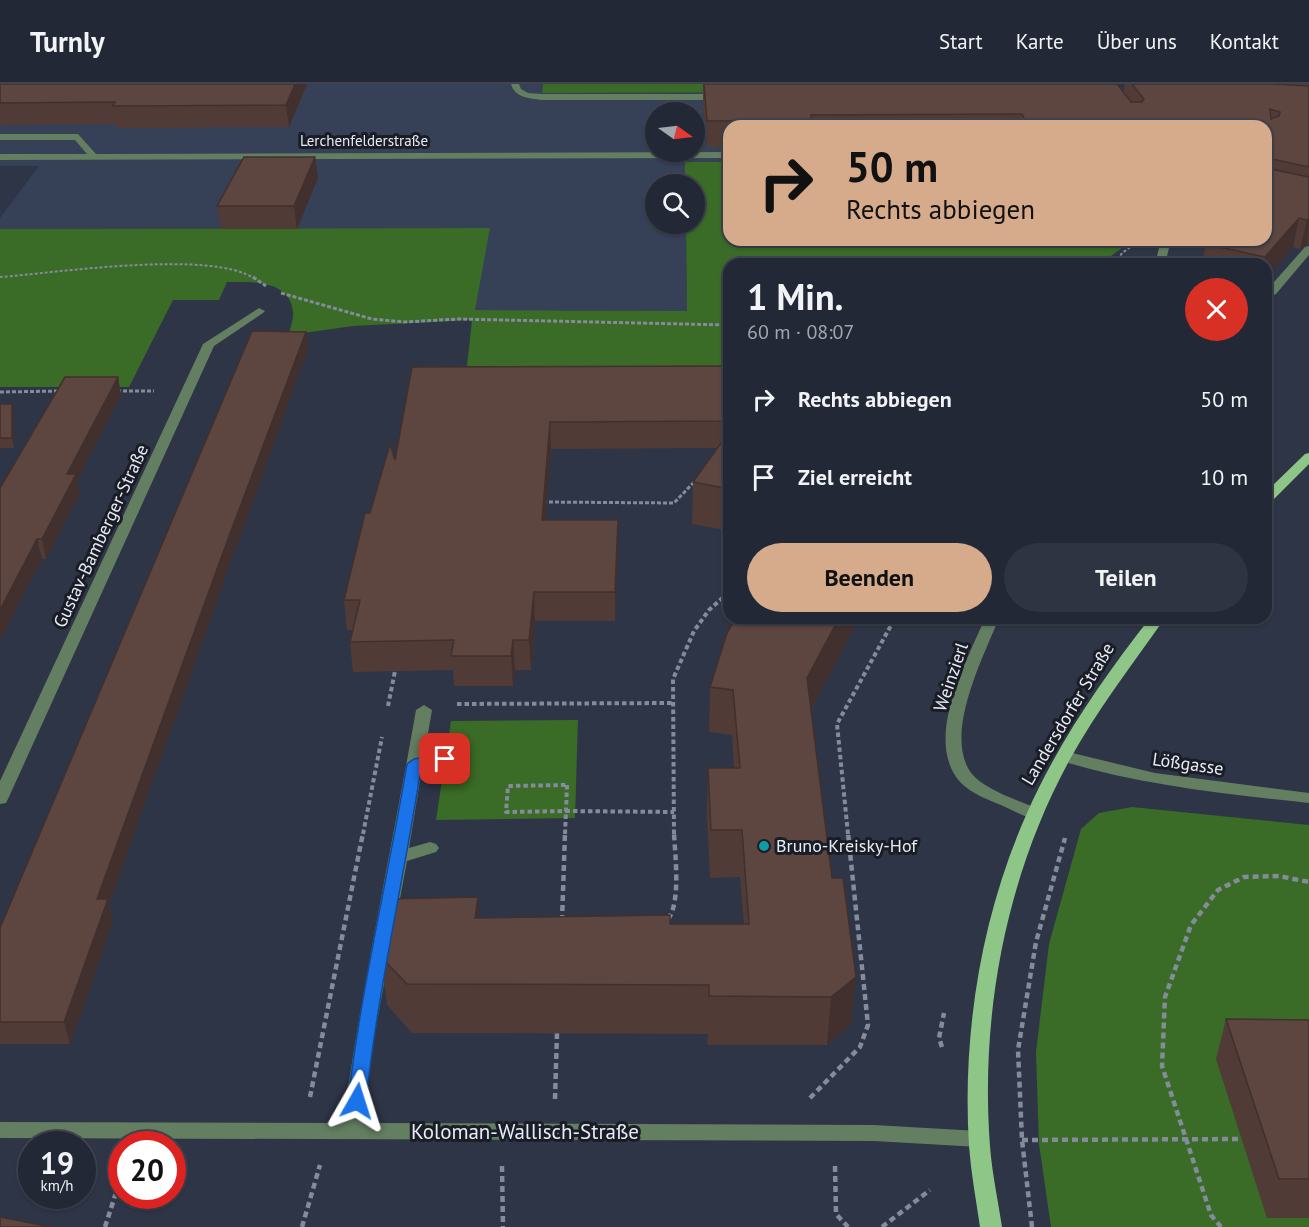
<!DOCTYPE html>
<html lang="de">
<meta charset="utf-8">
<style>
:root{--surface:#222835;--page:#2e3441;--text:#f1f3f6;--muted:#a2a6ad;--line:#3f4450;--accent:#d6ab8b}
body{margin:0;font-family:"PT Sans",sans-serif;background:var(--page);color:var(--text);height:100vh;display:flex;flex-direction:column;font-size:22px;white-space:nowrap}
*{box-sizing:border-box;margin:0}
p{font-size:20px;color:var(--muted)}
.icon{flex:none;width:33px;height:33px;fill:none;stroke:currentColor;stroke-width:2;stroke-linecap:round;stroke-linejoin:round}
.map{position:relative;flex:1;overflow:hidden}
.details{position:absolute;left:723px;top:174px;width:549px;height:366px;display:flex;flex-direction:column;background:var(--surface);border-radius:18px;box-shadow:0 2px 4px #0004,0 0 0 2px var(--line)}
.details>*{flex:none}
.guide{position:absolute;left:723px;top:36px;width:549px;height:126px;border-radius:18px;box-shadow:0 2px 4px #0004,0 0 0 2px var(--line);background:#d6ab8b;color:#111;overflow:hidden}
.needle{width:39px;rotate:104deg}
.tools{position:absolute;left:645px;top:18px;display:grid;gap:12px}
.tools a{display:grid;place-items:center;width:60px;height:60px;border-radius:50%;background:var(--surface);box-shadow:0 2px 4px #0004,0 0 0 2px var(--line);font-size:30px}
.speed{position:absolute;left:18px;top:1047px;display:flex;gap:12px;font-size:30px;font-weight:700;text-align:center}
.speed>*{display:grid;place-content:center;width:78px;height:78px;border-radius:50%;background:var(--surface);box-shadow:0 2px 4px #0004,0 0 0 2px var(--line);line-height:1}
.speed small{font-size:15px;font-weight:400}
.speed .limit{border:9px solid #d22;background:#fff;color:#111}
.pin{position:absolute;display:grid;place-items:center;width:51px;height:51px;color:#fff;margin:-26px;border-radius:12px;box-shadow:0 3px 9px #0006}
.me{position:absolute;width:66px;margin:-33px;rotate:6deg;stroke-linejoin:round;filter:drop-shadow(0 0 4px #0008)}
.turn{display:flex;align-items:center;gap:21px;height:126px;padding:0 24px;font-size:27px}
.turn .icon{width:78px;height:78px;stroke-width:2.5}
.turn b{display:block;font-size:42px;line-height:51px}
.round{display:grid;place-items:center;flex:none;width:63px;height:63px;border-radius:32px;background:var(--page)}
.summary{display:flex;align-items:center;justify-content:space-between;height:102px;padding:0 24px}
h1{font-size:36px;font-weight:600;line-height:45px}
.button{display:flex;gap:12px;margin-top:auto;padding:12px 24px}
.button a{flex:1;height:69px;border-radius:36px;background:var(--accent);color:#111;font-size:24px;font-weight:600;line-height:69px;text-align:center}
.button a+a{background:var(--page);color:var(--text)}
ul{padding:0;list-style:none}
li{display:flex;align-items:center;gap:18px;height:78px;padding:0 24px}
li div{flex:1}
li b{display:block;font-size:22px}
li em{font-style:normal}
header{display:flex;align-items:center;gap:36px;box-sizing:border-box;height:84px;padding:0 30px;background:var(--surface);border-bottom:2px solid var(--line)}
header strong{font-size:28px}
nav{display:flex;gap:33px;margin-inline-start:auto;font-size:21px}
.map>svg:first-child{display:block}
</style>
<header>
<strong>Turnly</strong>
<nav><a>Start</a><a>Karte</a><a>Über uns</a><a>Kontakt</a></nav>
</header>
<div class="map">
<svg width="1309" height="1143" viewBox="0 0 1309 1143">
<rect width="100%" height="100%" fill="#2e3547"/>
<!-- built -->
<path fill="#364057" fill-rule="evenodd" d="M 0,0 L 543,0 L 542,9 L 1070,7 L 729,42 L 729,78 L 685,78 L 685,100 L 656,100 L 656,140 L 686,140 L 687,227 L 474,226 L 490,144 L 0,145 L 0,134 L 39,82 L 0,82 ZM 656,28 L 694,28 L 694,68 L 656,68 Z"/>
<!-- green -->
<path fill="#3a6b27" d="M 543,0 L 1064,0 L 1070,7 L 542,9 Z
M 685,78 L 729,78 L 729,156 L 1127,156 L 1126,161 L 1111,172 L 1107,180 L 729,180 L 729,283 L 467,282 L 472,236 L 353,242 L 289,251 C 290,244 294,234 293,228 C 290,195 250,198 227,198 L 219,216 L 173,216 L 129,303 L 0,303 L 0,145 L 490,144 L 475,226 L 687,227 L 686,140 L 694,140 L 694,100 L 685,100 Z
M 578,636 L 575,734 L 436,736 L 451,637 Z
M 1132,723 L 1309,741 L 1309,1143 L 1051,1143 L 1039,1060 L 1036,968 L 1049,860 L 1081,745 L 1099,729 Z"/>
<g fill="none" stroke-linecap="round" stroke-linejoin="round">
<!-- path-far3 -->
<path stroke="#848b9a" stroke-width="2" stroke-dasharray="3 2" stroke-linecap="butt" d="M 1115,180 L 1122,169 L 1132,162
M 0,193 C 55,189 213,165 255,195"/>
<!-- path-far2 -->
<path stroke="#848b9a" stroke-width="3" stroke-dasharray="4 2" stroke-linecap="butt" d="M 253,193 L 266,202
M 281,209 L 372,235 L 404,238 L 458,235 L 729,241
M 117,307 L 154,307
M 0,308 L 61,307
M 543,418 L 674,419 L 695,397"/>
<!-- path-far1 -->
<path stroke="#848b9a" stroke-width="4" stroke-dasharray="4.5 3" stroke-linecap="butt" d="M 457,620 L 672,619
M 388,622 L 396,582
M 567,701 L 566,727 L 506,728 L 508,702 Z
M 363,750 L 382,653
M 565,750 L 566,727 L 674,728
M 674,750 L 673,595 L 694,547 L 709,526 L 729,508
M 848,750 L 837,640 L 895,534"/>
<!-- path -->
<path stroke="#848b9a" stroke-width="4.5" stroke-dasharray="6 4" stroke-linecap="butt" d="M 668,835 C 681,819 675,770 674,749
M 562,837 L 565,749
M 942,963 L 939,954 L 944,929
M 310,1013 L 363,749
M 810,1014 L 860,963 L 868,941 L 848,749
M 555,1015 L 557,949
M 1022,1056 L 1241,1055
M 502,1082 L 503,1143
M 835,1082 L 836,1130 L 848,1143
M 105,1143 L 122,1090
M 302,1143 L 320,1081
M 882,1143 L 930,1106
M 1032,1143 L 1022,1056 L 1018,966 L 1036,858 L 1065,754
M 1221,1143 L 1211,1131 L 1162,982 L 1165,913 L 1191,841 L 1218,806 L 1244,793 L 1279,792 L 1309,798"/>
<!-- minor -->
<path fill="#637e60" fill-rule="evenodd" d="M 511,0 L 519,0 L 521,5 L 528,9 L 542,10 L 722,10 L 726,13 L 722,16 L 542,16 C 529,14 515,14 511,0 Z
M 0,50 L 78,50 L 96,70 L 729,68 L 729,74 L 0,76 L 0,70 L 87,70 L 75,56 L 0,56 Z
M 1161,156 L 1171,156 L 1165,180 L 1155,180 Z
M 1309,162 L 1309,171 L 1276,210 L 1266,214 L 1266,207 L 1305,163 Z
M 259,224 L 265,227 L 263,229 L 214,262 L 8,715 L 6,719 L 0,720 L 0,697 L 203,260 Z
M 985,534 L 999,534 C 984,572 942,652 972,690 C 985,706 1022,718 1041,726 L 1043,730 L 1041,734 L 1035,736 C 1023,732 1012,726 1001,721 C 988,716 971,709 961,699 C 922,657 967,577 985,534 Z
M 424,621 L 432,626 L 424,673 L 445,670 L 453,675 L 451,679 L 422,684 L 409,764 L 430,758 L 436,760 L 439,764 L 436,768 L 407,777 L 375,948 L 363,1039 L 874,1041 L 979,1047 L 986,1049 L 989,1055 L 986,1061 L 979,1063 L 874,1057 L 0,1054 L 0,1038 L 343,1039 C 362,900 392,764 416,626 Z
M 1064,667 L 1155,689 L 1309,709 L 1309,719 C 1224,710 1140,701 1058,676 L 1056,672 Z"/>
<!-- major -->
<path fill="#8dc686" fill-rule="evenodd" d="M 1309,369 L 1309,380 L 1271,418 L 1266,419 L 1266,408 L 1305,370 Z
M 1150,534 L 1165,534 C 1132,581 1097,626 1069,677 C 1006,793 980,930 990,1062 C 992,1089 998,1116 1002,1143 L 980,1143 C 976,1116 971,1089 969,1062 C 962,950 981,832 1027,729 C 1058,659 1103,594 1150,534 Z"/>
</g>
<!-- wall -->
<path fill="#503b37" d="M 0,0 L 307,0 L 289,43 L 117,44 L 116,40 L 0,41 Z
M 703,0 L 1117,0 L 1123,8 L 1125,0 L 1309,0 L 1309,160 L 1300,165 L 1293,163 L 1266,194 L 1266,180 L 1202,180 L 1206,160 L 1266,156 L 1266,42 L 729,42 L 729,63 L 707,63 L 703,21 Z
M 318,94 L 297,145 L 221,145 L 217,122 Z
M 306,248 L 308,265 L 232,475 L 109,820 L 113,837 L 70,960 L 0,960 L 0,844 Z
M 412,283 L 729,311 L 729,447 L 692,440 L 693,398 L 717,364 L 551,365 L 545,436 L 618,436 L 618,464 L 615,537 L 535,537 L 531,586 L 515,586 L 513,602 L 454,602 L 453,586 L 353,588 L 350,558 L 353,546 L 347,546 L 344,516 L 370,429 L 395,376 Z
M 118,293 L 121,311 L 77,396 L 80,409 L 46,475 L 42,475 L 0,404 Z
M 0,320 L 14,329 L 14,364 L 0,364 Z
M 736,534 L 859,534 L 811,626 L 851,941 L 827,961 L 707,961 L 708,950 L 412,949 L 387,921 L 381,873 L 479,834 L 670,840 L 744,840 L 740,793 L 710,794 L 707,731 L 708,684 L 734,684 L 732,651 L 709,648 L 710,603 Z
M 1226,935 L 1309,936 L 1309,1134 L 1267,1134 L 1216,975 Z"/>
<!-- shaded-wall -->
<path fill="#41302d" d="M 295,0 L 307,0 L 289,43 L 286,21 Z
M 315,73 L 318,94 L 297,145 L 294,122 Z
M 1299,134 L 1293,163 L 1266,194 L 1266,180 L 1263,180 L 1265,173 Z
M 1309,135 L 1308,160 L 1300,165 L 1307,136 Z
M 306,248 L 308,265 L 232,475 L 109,820 L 113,837 L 70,960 L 64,938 L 97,815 L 228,455 Z
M 118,293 L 121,311 L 77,396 L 80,409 L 46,475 L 42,455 L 67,390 Z
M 12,320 L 14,329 L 14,364 L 12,354 Z
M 550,338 L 551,365 L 543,464 L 542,436 Z
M 618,436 L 618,464 L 615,537 L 615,508 Z
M 37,455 L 42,475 L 0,556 L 0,526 Z
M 534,508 L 535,537 L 531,586 L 529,556 Z
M 839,534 L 859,534 L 804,639 L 807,594 Z
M 513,556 L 515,586 L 513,602 L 511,572 Z
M 478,813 L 481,861 L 475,834 Z
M 856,893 L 851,941 L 827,961 L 831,913 Z"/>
<!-- building -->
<path fill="#5d4540" stroke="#41302d" stroke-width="1.5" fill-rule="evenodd" d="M 0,0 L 295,0 L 286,21 L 113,22 L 115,18 L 0,19 Z
M 704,0 L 1117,0 L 1131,18 L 1142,18 L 1144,15 L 1132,0 L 1274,0 L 1309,2 L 1309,83 L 1272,75 L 1269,77 L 1271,85 L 1309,93 L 1309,135 L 1307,136 L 1299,134 L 1265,173 L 1206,160 L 1210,156 L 1266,156 L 1266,42 L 1174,42 L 1172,35 L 1025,36 L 1022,30 L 811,31 L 812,36 L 707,37 ZM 1270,25 L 1280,28 L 1279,32 L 1271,35 Z
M 244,73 L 315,73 L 294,122 L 217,122 Z
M 252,247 L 306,248 L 228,455 L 97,815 L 108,815 L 64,938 L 0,938 L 0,844 Z
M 726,282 L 729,311 L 729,337 L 550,338 L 542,436 L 618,436 L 615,508 L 534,508 L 529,556 L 513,556 L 511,572 L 451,572 L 454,556 L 350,558 L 360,516 L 344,516 L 365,429 L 370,429 L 390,360 L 395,376 L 412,283 Z
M 65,293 L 118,293 L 67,390 L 76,390 L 42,455 L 37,455 L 0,526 L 0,404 Z
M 0,320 L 12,320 L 12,354 L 0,354 Z
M 729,348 L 729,405 L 693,398 Z
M 736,534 L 839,534 L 807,594 L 832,794 L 843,794 L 856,893 L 831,913 L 709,912 L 709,901 L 407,900 L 381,873 L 390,815 L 478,813 L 475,834 L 670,831 L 670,840 L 749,840 L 742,746 L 711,746 L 708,684 L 740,684 L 733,606 L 710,603 L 727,549 Z
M 1226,935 L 1309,936 L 1309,1095 L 1279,1095 Z
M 0,1133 L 51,1143 L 0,1143 Z"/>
<!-- route -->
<path fill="#1a73e8" stroke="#114b97" stroke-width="1.5" d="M 445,670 L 452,675 L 450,678 L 421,684 C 404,795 378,905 366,1017 L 363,1022 L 357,1024 L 350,1022 L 348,1017 C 361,904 388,793 407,680 L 414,675 Z"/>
<!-- markers -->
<circle fill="#0f9aa8" stroke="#1a1d25" stroke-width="2" cx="764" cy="762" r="6"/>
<g text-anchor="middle" stroke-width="6" stroke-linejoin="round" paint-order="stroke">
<!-- far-street labels -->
<g font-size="15" fill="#e6ecf7" stroke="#1a1d25">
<text x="364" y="62">Lerchenfelderstraße</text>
</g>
<!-- street labels -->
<g font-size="18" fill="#e6ecf7" stroke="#1a1d25">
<text transform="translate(101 452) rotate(-65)" y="6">Gustav-Bamberger-Straße</text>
<text transform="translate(951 593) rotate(-71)" y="6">Weinzierl</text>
<text transform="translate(1068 630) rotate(-59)" y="6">Landersdorfer Straße</text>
<text transform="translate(1188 680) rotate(8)" y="6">Lößgasse</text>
</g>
<!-- poi labels -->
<g font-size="18" fill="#e6ecf7" stroke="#1a1d25" text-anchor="start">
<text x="776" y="768">Bruno-Kreisky-Hof</text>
</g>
<!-- near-street labels -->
<g font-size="21" fill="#e6ecf7" stroke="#1a1d25">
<text x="525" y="1055">Koloman-Wallisch-Straße</text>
</g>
</g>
</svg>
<div class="tools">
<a><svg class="needle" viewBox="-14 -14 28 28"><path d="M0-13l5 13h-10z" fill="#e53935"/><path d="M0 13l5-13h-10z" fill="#a2a6ad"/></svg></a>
<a><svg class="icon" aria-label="search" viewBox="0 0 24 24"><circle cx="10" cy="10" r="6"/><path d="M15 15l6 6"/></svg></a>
</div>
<div class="speed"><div>19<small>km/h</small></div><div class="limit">20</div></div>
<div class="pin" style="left:445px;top:675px;background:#d93025"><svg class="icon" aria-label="arrive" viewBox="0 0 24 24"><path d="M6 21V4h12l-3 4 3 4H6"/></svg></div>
<svg class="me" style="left:357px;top:1017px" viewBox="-20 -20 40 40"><path d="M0-17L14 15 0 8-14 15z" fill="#1a73e8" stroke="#fff" stroke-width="4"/></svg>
<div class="guide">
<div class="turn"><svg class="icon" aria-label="right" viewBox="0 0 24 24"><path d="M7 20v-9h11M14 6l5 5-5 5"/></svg><div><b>50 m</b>Rechts abbiegen</div></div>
</div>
<section class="details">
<div class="summary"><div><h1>1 Min.</h1><p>60 m · 08:07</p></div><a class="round" style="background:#d93025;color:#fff"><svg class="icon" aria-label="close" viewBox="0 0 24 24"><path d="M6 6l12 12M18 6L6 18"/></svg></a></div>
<ul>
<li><svg class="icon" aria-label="right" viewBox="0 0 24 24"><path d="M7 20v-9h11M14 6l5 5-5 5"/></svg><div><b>Rechts abbiegen</b></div><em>50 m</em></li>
<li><svg class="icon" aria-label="arrive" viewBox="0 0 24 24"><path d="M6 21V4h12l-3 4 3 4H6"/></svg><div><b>Ziel erreicht</b></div><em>10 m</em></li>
</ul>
<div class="button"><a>Beenden</a><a>Teilen</a></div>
</section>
</div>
